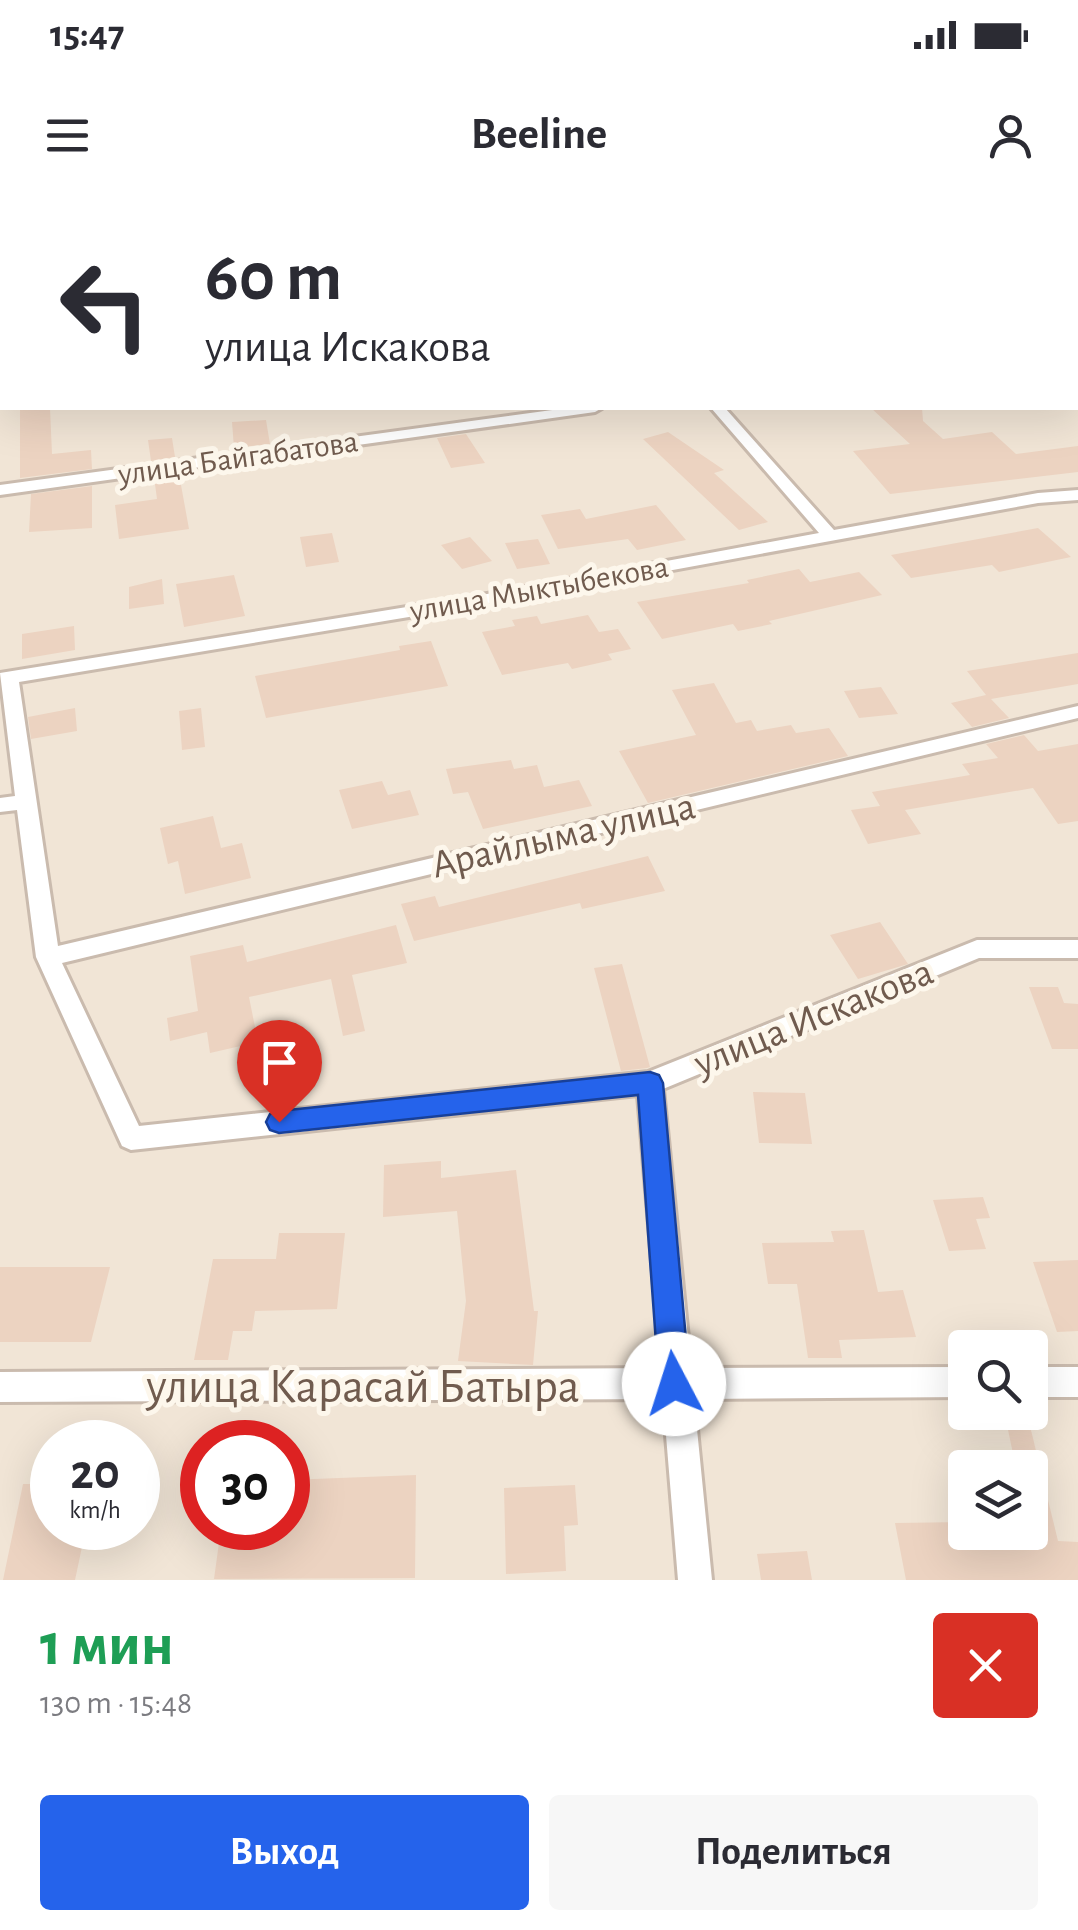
<!DOCTYPE html>
<html lang="ru">
<meta charset="utf-8">
<style>
:root{--surface:#fff;--page:#f7f7f7;--text:#2b2b33;--muted:#7c7c81;--accent:#2563eb}
body{margin:0;font-family:"Alegreya Sans",sans-serif;background:var(--page);color:var(--text);height:100vh;display:flex;flex-direction:column;font-size:38px;white-space:nowrap}
*{box-sizing:border-box;margin:0}
p{font-size:32px;color:var(--muted)}
.icon{flex:none;width:55px;height:55px;fill:none;stroke:currentColor;stroke-width:2;stroke-linecap:round;stroke-linejoin:round}
.map{position:relative;height:1380px;overflow:hidden}
.details{display:flex;flex-direction:column;background:var(--surface);flex:1}
.details>*{flex:none}
.guide{position:absolute;left:0px;top:0px;width:1080px;height:210px;box-shadow:0 10px 40px #0002;background:#fff;color:var(--text);overflow:hidden}
.tools{position:absolute;left:948px;top:1130px;display:grid;gap:20px}
.tools a{display:grid;place-items:center;width:100px;height:100px;border-radius:10px;background:var(--surface);box-shadow:0 10px 40px #0002;font-size:50px}
.speed{position:absolute;left:30px;top:1220px;display:flex;gap:20px;font-size:50px;font-weight:700;text-align:center}
.speed>*{display:grid;place-content:center;width:130px;height:130px;border-radius:50%;background:var(--surface);box-shadow:0 10px 40px #0002;line-height:1}
.speed small{font-size:25px;font-weight:400}
.speed .limit{border:15px solid #d22;background:#fff;color:#111}
.pin{position:absolute;display:grid;place-items:center;width:85px;height:85px;color:#fff;margin:-102px -42px;border-radius:50% 50% 50% 0;rotate:-45deg;box-shadow:0 0 10px #0007}
.pin .icon{rotate:45deg}
.me{position:absolute;width:110px;margin:-55px;rotate:355deg;stroke-linejoin:round;filter:drop-shadow(0 0 8px #0008)}
.turn{display:flex;align-items:center;gap:35px;height:210px;padding:0 40px;font-size:45px}
.turn .icon{width:130px;height:130px;stroke-width:2.5}
.turn b{display:block;font-size:70px;line-height:85px}
.round{display:grid;place-items:center;flex:none;width:105px;height:105px;border-radius:10px;background:var(--page)}
.head{display:flex;align-items:center;justify-content:space-between;height:170px;padding:0 40px}
h1{font-size:60px;font-weight:600;line-height:75px;color:#1e9e55}
.action{display:flex;gap:20px;margin-top:auto;padding:20px 40px}
.action a{flex:1;height:115px;border-radius:10px;background:var(--accent);color:#fff;font-size:40px;font-weight:600;line-height:115px;text-align:center}
.action a+a{background:var(--page);color:var(--text)}
.status{display:flex;justify-content:space-between;align-items:center;height:70px;padding:0 50px;background:var(--surface);direction:ltr}
.status svg{height:28px;fill:currentColor}
header{display:flex;justify-content:space-between;align-items:center;height:130px;padding:0 40px;background:var(--surface);font-size:45px;font-weight:600}
.map>svg:first-child{display:block}
</style>
<div class="status"><b>15:47</b><svg viewBox="0 0 49 12"><path d="M0 12V9h3v3zM5 12V6h3v6zM10 12V3h3v9zM15 12V0h3v12zM26 1h20v11H26zM47 4h2v5h-2z"/></svg></div>
<header><svg class="icon" aria-label="menu" viewBox="0 0 24 24"><path d="M4 6h16M4 12h16M4 18h16"/></svg>Beeline<svg class="icon" aria-label="person" viewBox="0 0 24 24"><circle cx="12" cy="8" r="4"/><path d="M4 21q1-7 8-7t8 7"/></svg></header>
<div class="map">
<svg width="1078" height="1380" viewBox="0 0 1078 1380">
<rect width="100%" height="100%" fill="#faf3e7"/>
<!-- residential -->
<path fill="#f1e5d6" fill-rule="evenodd" d="M 0,0 L 1078,0 L 1078,1380 L 0,1380 ZM 2,2 L 1078,2 L 1078,208 L 2,208 ZM 965,1148 L 1030,1148 L 1030,1212 L 965,1212 ZM 52,1242 L 138,1242 L 138,1328 L 52,1328 ZM 202,1242 L 288,1242 L 288,1328 L 202,1328 ZM 965,1268 L 1030,1268 L 1030,1332 L 965,1332 Z"/>
<!-- building -->
<path fill="#ecd3c1" d="M 20,208 L 50,208 L 52,254 L 91,250 L 92,269 L 20,278 Z
M 871,208 L 922,208 L 923,221 L 943,239 L 992,232 L 1016,254 L 1078,246 L 1078,272 L 890,294 L 853,251 L 910,244 Z
M 266,220 L 270,244 L 234,248 L 232,222 Z
M 668,232 L 724,270 L 714,273 L 768,322 L 739,330 L 643,239 Z
M 466,234 L 485,263 L 451,268 L 437,238 Z
M 172,238 L 175,257 L 151,261 L 148,240 Z
M 179,274 L 189,329 L 119,339 L 115,305 L 157,299 L 154,277 Z
M 92,286 L 92,328 L 29,332 L 31,294 Z
M 656,305 L 686,340 L 637,350 L 628,339 L 558,349 L 541,315 L 580,309 L 586,319 Z
M 1038,328 L 1071,357 L 999,372 L 992,365 L 911,378 L 891,355 Z
M 332,333 L 339,362 L 306,367 L 300,337 Z
M 470,337 L 492,361 L 462,369 L 441,345 Z
M 538,339 L 550,364 L 517,369 L 505,343 Z
M 799,369 L 810,382 L 859,372 L 882,395 L 769,421 L 772,424 L 738,431 L 733,424 L 662,439 L 637,402 L 749,383 L 747,380 Z
M 234,375 L 245,416 L 184,427 L 176,384 Z
M 162,379 L 164,404 L 129,409 L 129,387 Z
M 588,415 L 599,432 L 618,429 L 631,449 L 608,454 L 612,460 L 572,469 L 568,463 L 502,475 L 482,432 L 515,426 L 512,420 L 537,416 L 541,424 Z
M 74,426 L 75,450 L 22,459 L 22,434 Z
M 431,441 L 448,486 L 266,518 L 255,476 L 400,450 L 399,446 Z
M 1078,453 L 1078,484 L 991,499 L 1009,518 L 972,527 L 951,503 L 986,495 L 967,471 Z
M 714,483 L 736,523 L 751,520 L 757,531 L 791,525 L 796,533 L 829,528 L 848,556 L 648,603 L 619,551 L 696,535 L 672,490 Z
M 881,487 L 898,514 L 859,518 L 844,491 Z
M 75,508 L 77,531 L 31,539 L 28,517 Z
M 201,508 L 205,547 L 182,550 L 179,511 Z
M 1024,535 L 1038,551 L 1078,544 L 1078,621 L 1058,624 L 1033,588 L 905,610 L 921,634 L 868,644 L 851,610 L 880,606 L 872,592 L 970,575 L 962,564 L 998,558 L 986,544 Z
M 511,560 L 514,569 L 537,565 L 544,587 L 579,580 L 592,606 L 483,629 L 468,592 L 453,594 L 446,569 Z
M 382,581 L 388,595 L 410,590 L 419,615 L 352,629 L 339,590 Z
M 213,616 L 221,648 L 242,643 L 251,678 L 185,694 L 178,661 L 168,664 L 160,628 Z
M 648,656 L 665,691 L 582,709 L 580,703 L 414,741 L 401,704 L 435,696 L 439,707 Z
M 880,722 L 908,764 L 858,779 L 830,735 Z
M 396,725 L 407,763 L 352,775 L 365,831 L 343,836 L 331,779 L 249,797 L 258,842 L 210,853 L 207,832 L 170,841 L 167,818 L 198,811 L 190,756 L 243,745 L 247,762 Z
M 622,764 L 650,867 L 647,868 L 621,871 L 594,768 Z
M 1029,787 L 1058,787 L 1064,803 L 1078,804 L 1078,849 L 1052,849 Z
M 753,892 L 805,893 L 812,944 L 759,943 Z
M 441,961 L 441,978 L 516,970 L 534,1111 L 538,1111 L 533,1165 L 458,1161 L 466,1101 L 457,1011 L 383,1017 L 384,965 Z
M 983,997 L 990,1018 L 976,1019 L 986,1049 L 949,1051 L 933,1000 Z
M 864,1030 L 878,1092 L 903,1090 L 916,1137 L 839,1140 L 842,1158 L 808,1158 L 797,1084 L 768,1084 L 762,1043 L 834,1042 L 831,1031 Z
M 279,1033 L 345,1033 L 337,1109 L 255,1111 L 252,1131 L 233,1131 L 228,1160 L 194,1160 L 213,1059 L 276,1059 Z
M 1078,1060 L 1078,1131 L 1057,1132 L 1033,1062 Z
M 0,1067 L 110,1067 L 91,1142 L 0,1142 Z
M 1007,1225 L 1030,1226 L 1058,1341 L 1078,1342 L 1078,1380 L 906,1380 L 895,1323 L 965,1322 L 965,1332 L 1030,1332 L 1030,1268 L 1016,1268 Z
M 416,1275 L 415,1378 L 214,1379 L 221,1328 L 288,1328 L 288,1280 Z
M 23,1284 L 52,1284 L 52,1328 L 86,1328 L 75,1380 L 3,1380 Z
M 575,1285 L 578,1325 L 564,1326 L 566,1371 L 506,1374 L 504,1288 Z
M 807,1351 L 812,1380 L 761,1380 L 757,1354 Z"/>
<g fill="none" stroke-linecap="round" stroke-linejoin="round">
<defs>
<path id="minor" d="M 912,0 L 925,0 L 926,2 L 914,2 Z
M 0,164 L 2,164 L 2,172 L 0,172 Z
M 567,208 L 602,208 L 595,212 L 0,295 L 0,285 Z
M 711,208 L 725,208 L 834,330 L 1038,293 L 1078,290 L 1078,300 L 1038,303 L 487,404 L 19,482 L 58,746 L 1078,506 L 1078,518 L 62,763 L 139,926 L 648,872 L 977,740 L 1078,740 L 1078,758 L 979,758 L 663,889 L 691,1168 L 965,1167 L 965,1197 L 694,1199 L 712,1380 L 678,1380 L 663,1199 L 0,1202 L 0,1172 L 661,1168 L 638,895 L 131,950 L 122,946 L 36,757 L 17,610 L 0,612 L 0,598 L 15,596 L 0,473 L 487,394 L 819,333 Z
M 1030,1167 L 1078,1167 L 1078,1197 L 1030,1197 Z"/>
<path id="tertiary" d="M 298,2 L 322,0
M 0,34 L 2,33"/>
</defs>
<!-- minor casing -->
<use href="#minor" stroke="#cabbae" stroke-width="6"/>
<!-- tertiary casing -->
<use href="#tertiary" stroke="#cabbae" stroke-width="32"/>
<!-- minor -->
<use href="#minor" fill="#fff" fill-rule="evenodd"/>
<!-- tertiary -->
<use href="#tertiary" stroke="#fff" stroke-width="28"/>
</g>
<!-- route -->
<path fill="#2563eb" stroke="#184099" stroke-width="2.5" d="M 650,872 L 659,875 L 663,883 L 690,1184 L 685,1195 L 674,1199 L 663,1195 L 659,1184 L 638,895 L 279,933 L 270,930 L 266,922 L 270,914 L 279,911 Z"/>
<g text-anchor="middle" stroke-width="10" stroke-linejoin="round" paint-order="stroke">
<!-- far-street labels -->
<g font-size="32" fill="#705b4e" stroke="#fdf7ec">
<text transform="translate(238 257) rotate(-8)" y="11">улица Байгабатова</text>
<text transform="translate(539 388) rotate(-10)" y="11">улица Мыктыбекова</text>
</g>
<!-- street labels -->
<g font-size="40" fill="#705b4e" stroke="#fdf7ec">
<text transform="translate(563 634) rotate(-13)" y="14">Арайлыма улица</text>
<text transform="translate(813 816) rotate(-22)" y="14">улица Искакова</text>
</g>
<!-- near-street labels -->
<g font-size="48" fill="#705b4e" stroke="#fdf7ec">
<text x="363" y="1202">улица Карасай Батыра</text>
</g>
</g>
</svg>
<div class="tools">
<a><svg class="icon" aria-label="search" viewBox="0 0 24 24"><circle cx="10" cy="10" r="6"/><path d="M15 15l6 6"/></svg></a>
<a><svg class="icon" aria-label="layers" viewBox="0 0 24 24"><path d="M12 4l9 5-9 5-9-5zM3 14l9 5 9-5"/></svg></a>
</div>
<div class="speed"><div>20<small>km/h</small></div><div class="limit">30</div></div>
<div class="pin" style="left:279px;top:922px;background:#d93025"><svg class="icon" aria-label="arrive" viewBox="0 0 24 24"><path d="M6 21V4h12l-3 4 3 4H6"/></svg></div>
<svg class="me" style="left:674px;top:1184px" viewBox="-20 -20 40 40"><circle r="19" fill="#fff"/><path d="M0-13L10 11 0 6-10 11z" fill="#2563eb"/></svg>
<div class="guide">
<div class="turn"><svg class="icon" aria-label="left" viewBox="0 0 24 24"><path d="M17 20v-9H6M10 6l-5 5 5 5"/></svg><div><b>60 m</b>улица Искакова</div></div>
</div>
</div>
<section class="details">
<div class="head"><div><h1>1 мин</h1><p>130 m · 15:48</p></div><a class="round" style="background:#d93025;color:#fff"><svg class="icon" aria-label="close" viewBox="0 0 24 24"><path d="M6 6l12 12M18 6L6 18"/></svg></a></div>
<div class="action"><a>Выход</a><a>Поделиться</a></div>
</section>
